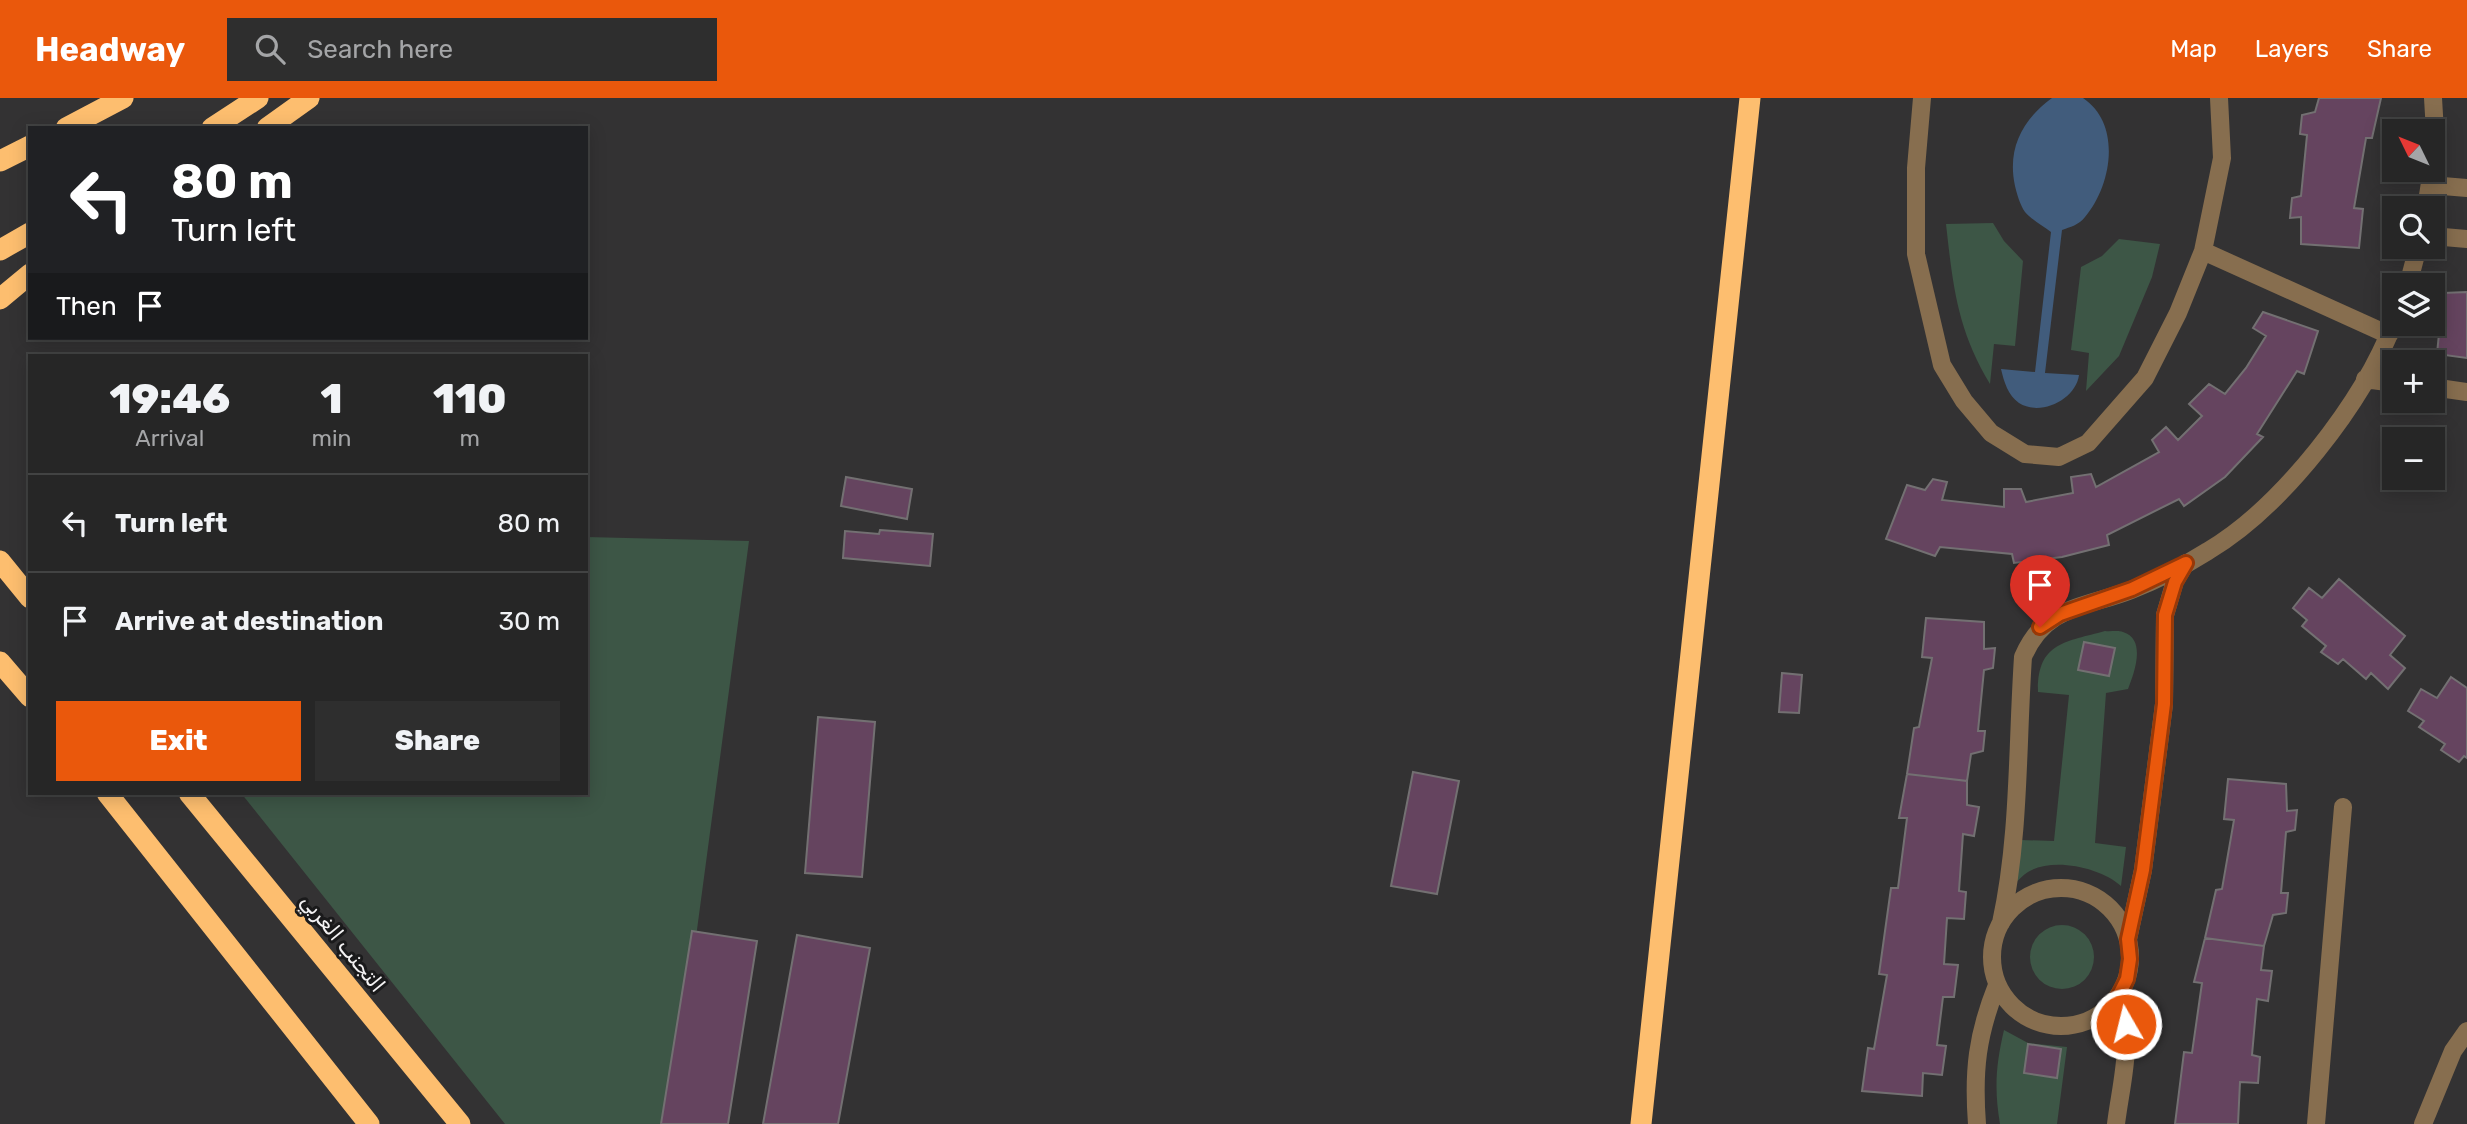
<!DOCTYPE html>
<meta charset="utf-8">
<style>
:root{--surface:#262626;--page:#2e2e2e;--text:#f1f3f6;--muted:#a4a5a7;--line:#424343;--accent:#ea580c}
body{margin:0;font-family:Rubik,Vazirmatn,sans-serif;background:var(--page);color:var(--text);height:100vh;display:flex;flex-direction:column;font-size:26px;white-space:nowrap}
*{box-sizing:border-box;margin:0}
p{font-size:23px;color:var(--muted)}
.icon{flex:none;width:38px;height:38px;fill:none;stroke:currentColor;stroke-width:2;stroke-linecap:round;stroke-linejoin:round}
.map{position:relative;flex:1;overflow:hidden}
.panel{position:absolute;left:28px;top:256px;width:560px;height:441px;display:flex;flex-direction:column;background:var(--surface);border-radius:0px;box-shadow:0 4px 18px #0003,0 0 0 2px var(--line)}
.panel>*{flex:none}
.guide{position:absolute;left:28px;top:28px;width:560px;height:214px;border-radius:0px;box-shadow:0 4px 18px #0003,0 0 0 2px var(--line);background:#202124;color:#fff;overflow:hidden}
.needle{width:46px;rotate:313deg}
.buttons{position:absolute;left:2382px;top:21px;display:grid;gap:14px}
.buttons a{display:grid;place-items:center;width:63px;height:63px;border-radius:0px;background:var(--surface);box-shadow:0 4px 18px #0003,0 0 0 2px var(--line);font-size:35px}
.pin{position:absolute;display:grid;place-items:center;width:60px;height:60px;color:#fff;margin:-72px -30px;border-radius:50% 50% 50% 0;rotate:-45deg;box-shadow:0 0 7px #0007}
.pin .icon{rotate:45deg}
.me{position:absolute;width:77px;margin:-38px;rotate:352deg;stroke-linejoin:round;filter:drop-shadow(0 0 5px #0008)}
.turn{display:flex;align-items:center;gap:24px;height:147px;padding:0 28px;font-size:32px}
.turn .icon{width:91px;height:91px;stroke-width:2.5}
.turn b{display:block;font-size:49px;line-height:60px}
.then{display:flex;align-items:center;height:66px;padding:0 28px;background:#0003;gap:14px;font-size:26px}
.eta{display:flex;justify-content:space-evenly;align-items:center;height:119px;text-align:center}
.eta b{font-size:42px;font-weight:800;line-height:49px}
.button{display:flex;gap:14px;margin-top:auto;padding:14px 28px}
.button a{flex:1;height:80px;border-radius:0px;background:var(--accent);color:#fff;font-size:28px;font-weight:800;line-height:80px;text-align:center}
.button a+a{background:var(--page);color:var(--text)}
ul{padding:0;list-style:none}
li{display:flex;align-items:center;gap:21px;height:98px;padding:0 28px;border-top:2px solid var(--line)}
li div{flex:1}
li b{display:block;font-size:26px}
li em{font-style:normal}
header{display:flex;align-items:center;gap:42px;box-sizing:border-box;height:98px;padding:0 35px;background:var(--accent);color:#fff}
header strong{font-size:33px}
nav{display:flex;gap:38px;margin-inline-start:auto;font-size:24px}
.search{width:490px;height:63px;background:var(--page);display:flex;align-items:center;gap:18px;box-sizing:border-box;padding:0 24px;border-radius:0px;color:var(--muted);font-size:26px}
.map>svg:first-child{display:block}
</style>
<header>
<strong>Headway</strong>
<div class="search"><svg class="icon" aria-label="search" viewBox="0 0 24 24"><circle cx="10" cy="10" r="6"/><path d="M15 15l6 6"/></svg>Search here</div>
<nav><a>Map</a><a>Layers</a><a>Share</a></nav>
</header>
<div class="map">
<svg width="2467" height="1026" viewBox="0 0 2467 1026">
<rect width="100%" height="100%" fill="#333233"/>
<!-- green -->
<path fill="#3d5646" d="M 1993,125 L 2004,143 L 2023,163 L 2015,248 L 1994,246 L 1990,286 C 1957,231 1953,188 1946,126 Z
M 2119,141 L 2160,146 L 2152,179 L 2119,258 L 2086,293 L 2089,255 L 2071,252 L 2081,169 L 2102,158 Z
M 586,439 L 749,443 L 671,1026 L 505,1026 L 241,695 L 586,695 Z
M 2105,533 C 2110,534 2118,532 2123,534 C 2147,541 2134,576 2128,591 L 2106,595 L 2095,745 L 2126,749 L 2121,788 C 2100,769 2052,759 2028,774 C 2023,777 2019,782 2015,785 L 2020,742 L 2054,743 L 2069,597 L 2038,594 C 2037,544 2066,544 2105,533 Z
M2030 859a32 32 0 1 1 64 0a32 32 0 1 1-64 0Z
M 2004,932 L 2028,945 L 2067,949 L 2057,1026 L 2000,1026 C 1994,991 1996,966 2004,932 Z"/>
<!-- water -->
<path fill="#415c7c" d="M 2052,0 L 2083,0 C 2122,26 2112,87 2085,119 C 2079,127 2070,129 2062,132 L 2045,275 L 2079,277 C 2076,301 2041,319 2019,305 C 2008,297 2004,284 2001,271 L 2035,274 L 2051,134 C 2042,127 2032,122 2025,114 C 2020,107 2017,96 2015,88 C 2007,51 2022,22 2052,0 Z"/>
<!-- building -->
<path fill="#65445f" stroke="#737072" stroke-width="2" d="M 2319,0 L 2381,0 L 2372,40 L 2366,40 L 2354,110 L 2363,111 L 2359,150 L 2301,146 L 2301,119 L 2290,120 L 2292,100 L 2301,98 L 2307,37 L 2300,36 L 2302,17 L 2315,14 Z
M 2443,195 L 2467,194 L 2467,260 L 2437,256 Z
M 2263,214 L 2318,233 L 2304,276 L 2297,273 L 2257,336 L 2263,339 L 2225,379 L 2184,408 L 2179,401 L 2107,437 L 2109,447 L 2062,459 L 2014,465 L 2012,456 L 1940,449 L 1935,458 L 1886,441 L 1907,387 L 1925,392 L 1933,381 L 1947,384 L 1942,402 L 2004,409 L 2004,391 L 2021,391 L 2026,404 L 2073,395 L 2071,379 L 2091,376 L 2096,389 L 2159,354 L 2152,342 L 2166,329 L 2178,342 L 2202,318 L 2189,306 L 2209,286 L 2225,296 L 2246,270 L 2266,238 L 2253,230 Z
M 846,379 L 912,391 L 907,421 L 841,408 Z
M 880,432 L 933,436 L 930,468 L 843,460 L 845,433 L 879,436 Z
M 2339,481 L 2405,538 L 2390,557 L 2405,570 L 2388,591 L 2371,575 L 2366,581 L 2343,561 L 2338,566 L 2321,554 L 2326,548 L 2302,528 L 2307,522 L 2293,510 L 2309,490 L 2322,500 Z
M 1926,520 L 1984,524 L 1984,551 L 1995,550 L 1993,570 L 1984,572 L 1978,633 L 1985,633 L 1983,653 L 1971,656 L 1967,683 L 1907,676 L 1914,630 L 1919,629 L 1932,560 L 1922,559 Z
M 2084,544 L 2115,550 L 2109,578 L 2078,572 Z
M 1782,575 L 1802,577 L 1799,615 L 1779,614 Z
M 2451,579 L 2467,590 L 2467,660 L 2464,658 L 2459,664 L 2441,652 L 2445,646 L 2419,629 L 2424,623 L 2408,613 L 2421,591 L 2437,600 Z
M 818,619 L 875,624 L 862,779 L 805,775 Z
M 1413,674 L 1459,683 L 1437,796 L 1391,788 Z
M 1907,676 L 1967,683 L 1967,707 L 1979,709 L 1974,738 L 1963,736 L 1959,793 L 1966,794 L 1964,821 L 1947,820 L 1944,866 L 1958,867 L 1954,899 L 1943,899 L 1937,947 L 1946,948 L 1942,977 L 1923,975 L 1922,998 L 1862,993 L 1868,950 L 1874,951 L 1887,877 L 1879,876 L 1891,790 L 1898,790 L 1907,720 L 1899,720 Z
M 2228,681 L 2286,686 L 2287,713 L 2297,712 L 2295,732 L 2286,734 L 2281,795 L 2288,795 L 2286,815 L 2273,817 L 2264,848 L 2205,840 L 2216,792 L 2222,791 L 2234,722 L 2224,721 Z
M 692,833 L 757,843 L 728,1026 L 661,1026 Z
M 797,837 L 870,850 L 838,1026 L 763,1026 Z
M 2205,840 L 2264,848 L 2261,872 L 2272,873 L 2268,903 L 2257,901 L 2252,957 L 2260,959 L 2258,985 L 2240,984 L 2238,1026 L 2175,1026 L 2184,954 L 2192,955 L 2202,885 L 2194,884 Z
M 2028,946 L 2061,951 L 2057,980 L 2024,975 Z"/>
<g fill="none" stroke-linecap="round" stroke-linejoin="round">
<!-- street -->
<path stroke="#876e4f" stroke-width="18" d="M 1922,0 L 1916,70 L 1916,156 L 1942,267 L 1964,303 L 1991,335 L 2025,356 L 2059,359 L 2088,345 L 2145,280 L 2178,215 L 2203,153 L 2222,60 L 2219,0
M 2432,64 L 2435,34 L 2433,0
M 2431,87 L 2467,90
M 2426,110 L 2432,72
M 2432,138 L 2467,141
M 2203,153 L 2389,237
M 2408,187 L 2418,149
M 2365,281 L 2394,285
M 2432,289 L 2467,294
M1992 859a69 69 0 1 1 138 0a69 69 0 1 1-138 0Z
M 2001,825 C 2020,738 2017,647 2023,559 C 2045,507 2085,510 2131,492 C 2157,482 2184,468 2208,453 C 2282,409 2363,305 2394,224
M 2128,841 L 2143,772 L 2164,606 L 2165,517 L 2175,483 L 2186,465
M 1977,1026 C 1973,973 1977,937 1997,887
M 2116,1026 C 2121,985 2135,938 2118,899
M 2316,1026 L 2343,709
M 2423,1026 L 2453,953 L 2467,933"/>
<!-- highway -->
<path stroke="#fdbe6f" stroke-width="21" d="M 66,30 L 123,0
M 212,30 L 258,0
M 267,30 L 309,0
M 0,63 L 30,48
M 0,152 L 30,135
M 0,201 L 30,176
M 0,463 L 30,500
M 0,564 L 30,599
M 107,695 L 369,1026
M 189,695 L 460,1026
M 1641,1026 L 1750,0"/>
</g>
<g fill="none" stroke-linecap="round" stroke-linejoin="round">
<defs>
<path id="route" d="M 2040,529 L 2060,516 L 2132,491 L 2186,465 L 2175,484 L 2165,517 L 2164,606 L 2143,772 L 2128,841 L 2130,861 L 2127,881 L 2118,899 L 2126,926"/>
</defs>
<!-- route casing -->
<use href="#route" stroke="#983908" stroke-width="18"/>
<!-- route -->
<use href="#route" stroke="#ea580c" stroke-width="12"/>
</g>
<g text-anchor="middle" stroke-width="6" stroke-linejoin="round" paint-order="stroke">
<!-- street labels -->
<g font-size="21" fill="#f3f2f3" stroke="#1a1a1b">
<text transform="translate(343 845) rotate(51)" y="7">التجنب الغربي</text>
</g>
</g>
</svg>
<div class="buttons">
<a><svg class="needle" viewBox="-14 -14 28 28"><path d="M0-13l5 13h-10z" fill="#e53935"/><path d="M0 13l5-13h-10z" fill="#a4a5a7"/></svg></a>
<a><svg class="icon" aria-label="search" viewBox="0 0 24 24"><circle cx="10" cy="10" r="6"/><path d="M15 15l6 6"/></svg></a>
<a><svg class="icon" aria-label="layers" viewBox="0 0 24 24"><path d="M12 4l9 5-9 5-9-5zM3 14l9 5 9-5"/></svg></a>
<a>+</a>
<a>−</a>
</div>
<div class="pin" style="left:2040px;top:529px;background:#d93025"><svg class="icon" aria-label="arrive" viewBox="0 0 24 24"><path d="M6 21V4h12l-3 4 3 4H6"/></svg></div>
<svg class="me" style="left:2126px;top:926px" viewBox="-20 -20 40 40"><circle r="17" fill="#ea580c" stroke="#fff" stroke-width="3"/><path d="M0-11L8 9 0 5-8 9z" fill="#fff"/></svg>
<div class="guide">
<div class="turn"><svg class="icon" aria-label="left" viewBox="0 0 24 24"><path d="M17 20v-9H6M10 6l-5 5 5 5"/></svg><div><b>80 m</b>Turn left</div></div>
<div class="then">Then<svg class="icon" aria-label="arrive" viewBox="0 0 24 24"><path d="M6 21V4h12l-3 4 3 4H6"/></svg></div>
</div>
<section class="panel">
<div class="eta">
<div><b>19:46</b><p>Arrival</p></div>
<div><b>1</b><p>min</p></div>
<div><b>110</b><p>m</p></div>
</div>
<ul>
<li><svg class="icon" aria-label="left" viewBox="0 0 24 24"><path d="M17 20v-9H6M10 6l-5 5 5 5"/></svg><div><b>Turn left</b></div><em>80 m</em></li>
<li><svg class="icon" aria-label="arrive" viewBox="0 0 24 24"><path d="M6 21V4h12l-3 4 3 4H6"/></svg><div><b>Arrive at destination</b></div><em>30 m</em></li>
</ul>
<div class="button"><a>Exit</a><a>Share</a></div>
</section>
</div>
